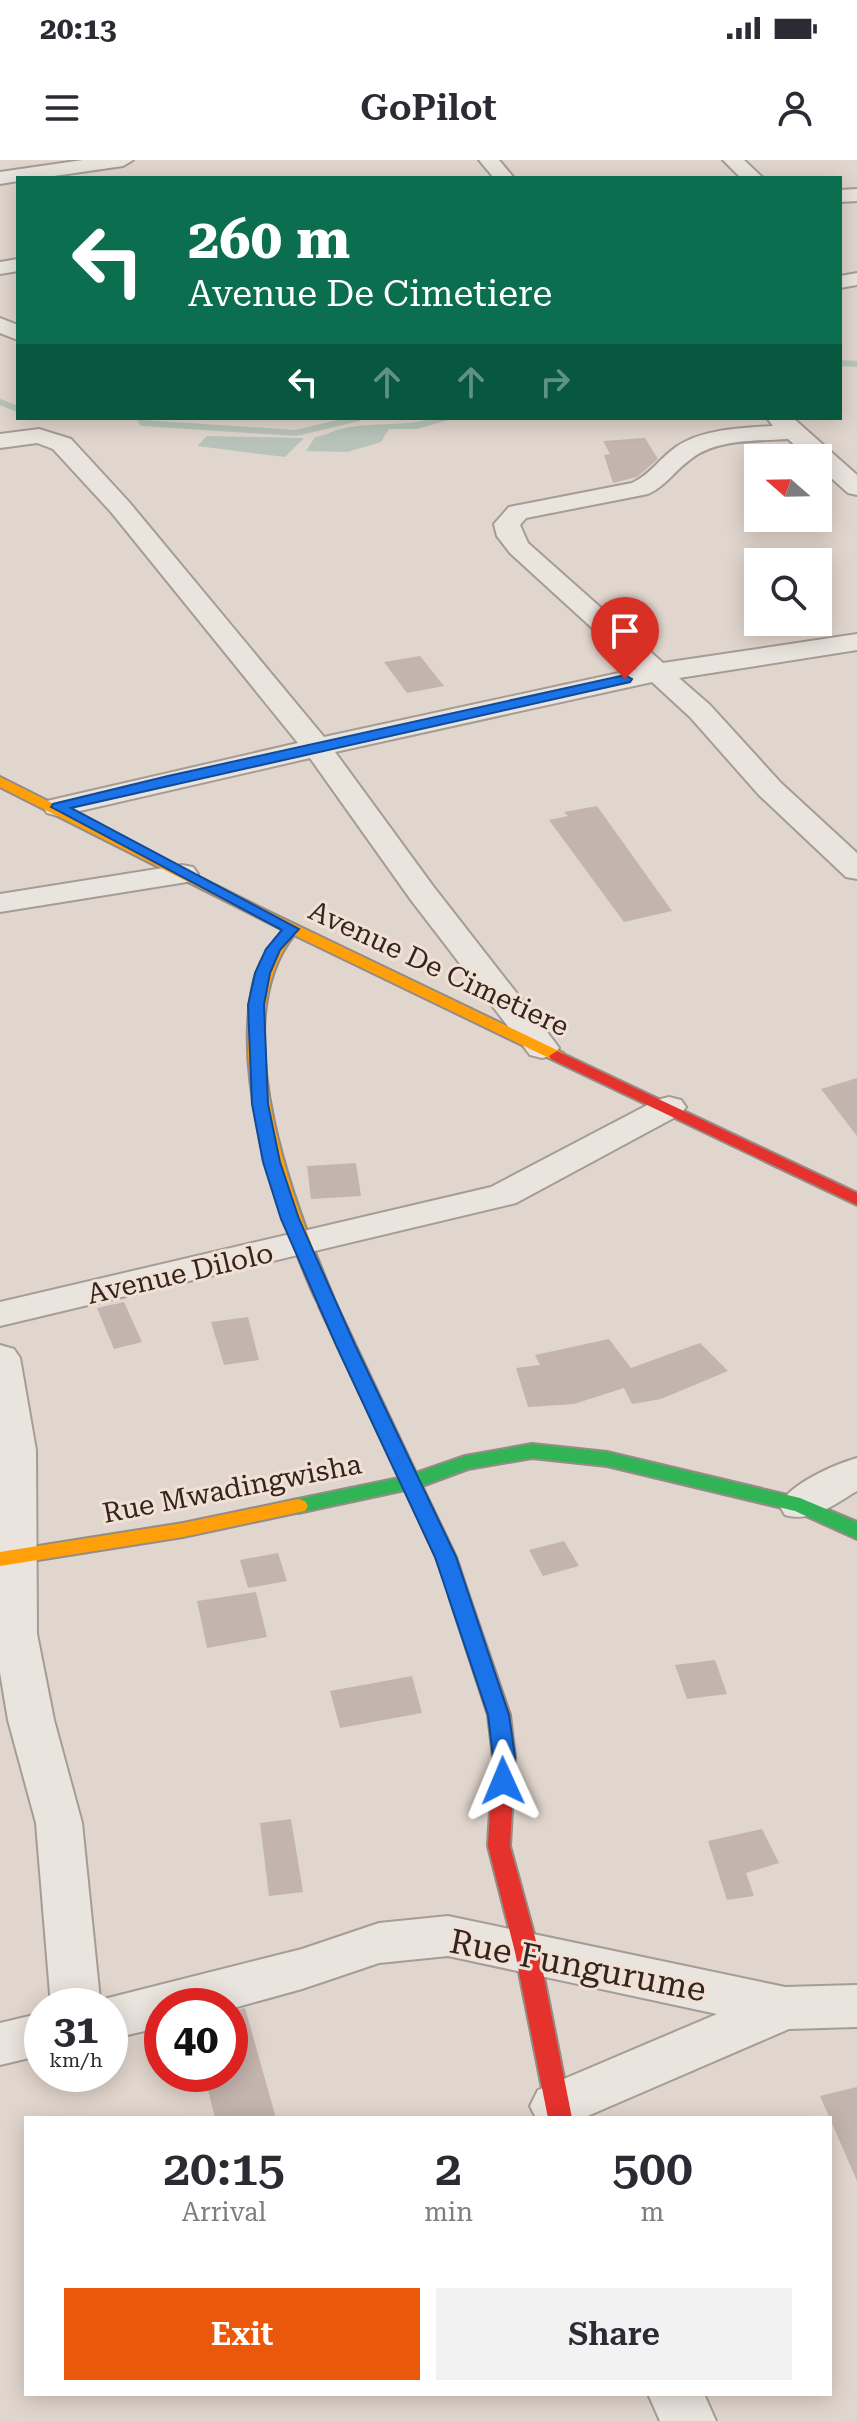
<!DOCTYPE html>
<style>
:root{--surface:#fff;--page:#f2f2f3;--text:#2b2b33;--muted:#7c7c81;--accent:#ea580c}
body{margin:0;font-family:"Roboto Serif",serif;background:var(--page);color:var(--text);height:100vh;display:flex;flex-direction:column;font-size:30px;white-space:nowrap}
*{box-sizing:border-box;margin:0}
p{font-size:26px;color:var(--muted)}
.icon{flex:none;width:44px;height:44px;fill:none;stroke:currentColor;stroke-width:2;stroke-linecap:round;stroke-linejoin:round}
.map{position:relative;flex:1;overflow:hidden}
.sheet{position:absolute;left:24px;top:1956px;width:808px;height:280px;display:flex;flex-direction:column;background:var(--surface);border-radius:0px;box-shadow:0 4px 20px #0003}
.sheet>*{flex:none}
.hud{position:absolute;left:16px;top:16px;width:826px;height:244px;border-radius:0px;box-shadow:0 4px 20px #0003;background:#0b6e4f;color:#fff;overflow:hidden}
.needle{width:52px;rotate:290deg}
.buttons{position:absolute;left:744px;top:284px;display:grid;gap:16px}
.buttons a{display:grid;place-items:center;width:88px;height:88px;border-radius:0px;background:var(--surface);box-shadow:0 4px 20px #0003;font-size:40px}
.speed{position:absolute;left:24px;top:1828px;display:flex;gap:16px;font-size:40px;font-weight:700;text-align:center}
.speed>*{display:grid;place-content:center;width:104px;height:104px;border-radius:50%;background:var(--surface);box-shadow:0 4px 20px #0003;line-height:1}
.speed small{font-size:20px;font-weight:400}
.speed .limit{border:12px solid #d22;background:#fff;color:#111}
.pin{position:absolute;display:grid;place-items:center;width:68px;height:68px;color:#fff;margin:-82px -34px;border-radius:50% 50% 50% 0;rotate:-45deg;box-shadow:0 0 8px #0007}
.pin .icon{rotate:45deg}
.me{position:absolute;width:88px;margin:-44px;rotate:359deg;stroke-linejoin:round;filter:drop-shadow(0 0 6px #0008)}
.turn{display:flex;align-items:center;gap:28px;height:168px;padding:0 40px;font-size:36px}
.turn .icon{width:104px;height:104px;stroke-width:2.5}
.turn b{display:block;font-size:56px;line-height:68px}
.lanes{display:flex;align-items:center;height:76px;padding:0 40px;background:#0003;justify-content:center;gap:40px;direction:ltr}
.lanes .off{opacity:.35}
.eta{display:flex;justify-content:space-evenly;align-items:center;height:136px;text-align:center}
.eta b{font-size:48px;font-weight:600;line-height:56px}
.cta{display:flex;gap:16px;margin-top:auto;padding:16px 40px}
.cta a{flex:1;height:92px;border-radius:0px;background:var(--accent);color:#fff;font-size:32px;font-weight:600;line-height:92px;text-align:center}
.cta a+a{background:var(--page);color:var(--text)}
.status{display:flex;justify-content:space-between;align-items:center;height:56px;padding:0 40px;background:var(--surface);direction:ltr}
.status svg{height:22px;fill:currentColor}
header{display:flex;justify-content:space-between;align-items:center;height:104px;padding:0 40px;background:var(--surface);font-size:36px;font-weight:600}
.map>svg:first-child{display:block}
</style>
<div class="status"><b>20:13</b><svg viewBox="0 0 49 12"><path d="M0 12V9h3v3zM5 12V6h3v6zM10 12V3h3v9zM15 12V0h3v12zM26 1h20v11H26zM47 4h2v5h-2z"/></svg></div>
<header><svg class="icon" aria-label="menu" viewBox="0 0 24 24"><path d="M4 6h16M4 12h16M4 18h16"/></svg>GoPilot<svg class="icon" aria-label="person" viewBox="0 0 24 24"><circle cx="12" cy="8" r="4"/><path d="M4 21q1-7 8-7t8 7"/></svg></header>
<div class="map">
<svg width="857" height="2261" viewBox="0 0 857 2261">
<rect width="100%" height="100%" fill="#e1d6cd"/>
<!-- water -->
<path fill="#b8c4b9" d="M 435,258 L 456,258 L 417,269 L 389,269 L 381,282 L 347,292 L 306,291 L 315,277 C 326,276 335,269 345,268 C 376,262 405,267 435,258 Z
M 207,276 L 304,278 L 285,297 L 197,286 Z"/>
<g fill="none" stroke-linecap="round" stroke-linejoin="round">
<!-- stream -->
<path stroke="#b8c4b9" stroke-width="6" d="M 840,203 L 857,204
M 0,242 L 18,249
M 140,258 L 142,263 L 296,273 L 359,258"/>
</g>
<!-- building -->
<path fill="#c4b4ae" d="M 645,278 L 658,299 L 637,317 L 613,323 L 604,295 L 610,294 L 603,281 Z
M 420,496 L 444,526 L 407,533 L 384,502 Z
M 597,646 L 672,751 L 624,762 L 549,660 L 568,656 L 564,652 Z
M 857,918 L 857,976 L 821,929 Z
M 356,1003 L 361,1036 L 311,1039 L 307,1006 Z
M 124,1142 L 142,1182 L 114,1189 L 97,1148 Z
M 248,1157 L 259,1200 L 224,1205 L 211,1162 Z
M 609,1179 L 631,1208 L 700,1183 L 728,1211 L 661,1239 L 632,1244 L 624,1228 L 574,1244 L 528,1247 L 516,1208 L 540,1205 L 535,1195 Z
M 564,1381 L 579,1406 L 543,1416 L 529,1390 Z
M 278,1393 L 287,1421 L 248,1428 L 240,1400 Z
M 256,1432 L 267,1477 L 207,1488 L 197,1441 Z
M 715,1500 L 727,1534 L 687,1539 L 675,1505 Z
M 412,1516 L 422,1553 L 340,1568 L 330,1531 Z
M 291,1659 L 303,1732 L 269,1736 L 260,1663 Z
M 762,1669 L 779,1703 L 746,1713 L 754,1736 L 727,1740 L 708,1681 Z
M 245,1848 L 276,1958 L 215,1958 L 204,1914 L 230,1914 L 230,1852 Z
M 857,1927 L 857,2021 L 820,1936 Z"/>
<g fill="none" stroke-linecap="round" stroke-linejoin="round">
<defs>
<path id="street" d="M 83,0 L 133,0 L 123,6 L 40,18 L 18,18 L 18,21 L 0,24 L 0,12 Z
M 479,0 L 499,0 L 514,18 L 494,18 Z
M 723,0 L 744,0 L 763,18 L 741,18 Z
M 857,29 L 857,41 L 840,42 L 840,30 Z
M 18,99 L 18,111 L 0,114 L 0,102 Z
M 857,113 L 857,125 L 840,128 L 840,116 Z
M 0,158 L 18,165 L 18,180 L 0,173 Z
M 767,258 L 793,258 L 857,315 L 857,335 L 848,333 L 818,306 L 818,298 L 809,298 L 788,279 C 757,281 716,279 691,299 C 675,310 666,326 648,334 L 526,358 L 520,365 L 528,383 L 663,503 L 857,474 L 857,490 L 679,518 L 710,545 L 781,623 L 857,693 L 857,719 L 846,717 L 759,635 L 690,557 L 652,522 L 335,592 L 433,726 L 554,881 L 559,888 L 554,895 L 542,898 L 530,895 L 411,740 L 310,598 L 58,656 L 47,653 L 43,647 L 47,641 L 298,583 L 111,352 L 53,289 L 37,283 L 0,288 L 0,274 L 39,269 L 71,279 L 129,342 L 324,577 L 637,509 L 510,393 L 497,376 L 494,364 L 509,347 L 632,323 C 650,315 660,298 676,287 C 702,269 742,268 773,266 Z
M 182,705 L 193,707 L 198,714 L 193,721 L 0,752 L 0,734 Z
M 669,937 L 681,940 L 686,947 L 681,954 L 516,1043 L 0,1166 L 0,1142 L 491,1027 L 657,940 Z
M 0,1185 L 14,1189 L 20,1198 L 36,1290 L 37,1474 L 54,1560 L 82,1663 L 100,1840 L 302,1789 L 379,1763 L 448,1756 L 785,1827 L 857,1825 L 857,1867 L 789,1869 L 583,1958 L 536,1958 L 530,1946 L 538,1930 L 717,1854 L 448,1796 L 379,1803 L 302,1829 L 230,1849 L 230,1846 L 162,1846 L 162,1867 L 110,1879 L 110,1846 L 51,1846 L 36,1663 L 8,1560 L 0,1512 Z
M 857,1298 L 857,1331 C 834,1344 813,1363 785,1355 L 779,1345 C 792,1323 833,1305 857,1298 Z
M 42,1853 L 42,1895 L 0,1905 L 0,1863 Z
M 648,2234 L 704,2234 L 716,2261 L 660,2261 Z"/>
<path id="fast" d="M 328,1140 L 337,1146 L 416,1313 L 465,1296 L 532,1284 L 607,1292 L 800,1338 L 857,1362 L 857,1379 L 795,1351 L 607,1306 L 532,1298 L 468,1309 L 422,1326 L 456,1397 L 469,1436 L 466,1441 L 452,1441 L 436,1397 L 405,1330 L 298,1353 L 291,1351 L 288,1346 L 291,1341 L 298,1339 L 399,1318 L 319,1146 Z"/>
<path id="slow" d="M 0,617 L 259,747 L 563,893 L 565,896 L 563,899 L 551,899 L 294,775 C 222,865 297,1053 337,1146 L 334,1150 L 322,1150 C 312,1134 306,1116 299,1099 C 268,1022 236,914 252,829 C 256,806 268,787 283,770 L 0,627 Z
M 298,1339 L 305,1341 L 308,1346 L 305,1351 L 183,1377 L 0,1406 L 0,1392 L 183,1363 Z"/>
<path id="jam" d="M 557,891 L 857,1033 L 857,1045 L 551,899 L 549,896 Z
M 459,1429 L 466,1431 L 469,1436 L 510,1555 L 515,1597 L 510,1686 L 539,1792 L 572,1958 L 548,1958 L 515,1792 L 488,1686 L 493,1597 L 488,1555 L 449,1436 L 452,1431 Z"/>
</defs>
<!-- street casing -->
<use href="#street" stroke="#a69c96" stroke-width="4"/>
<!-- fast casing -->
<use href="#fast" stroke="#968c86" stroke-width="4"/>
<!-- slow casing -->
<use href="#slow" stroke="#968c86" stroke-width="4"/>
<!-- jam casing -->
<use href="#jam" stroke="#968c86" stroke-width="4"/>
<!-- street -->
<use href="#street" fill="#eae4de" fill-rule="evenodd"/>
<!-- fast -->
<use href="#fast" fill="#30b455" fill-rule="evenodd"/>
<!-- slow -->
<use href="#slow" fill="#ff9f0a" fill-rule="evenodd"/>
<!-- jam -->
<use href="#jam" fill="#e5322d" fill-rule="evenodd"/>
</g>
<!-- route -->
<path fill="#1a73e8" stroke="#114b97" stroke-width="2" d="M 625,515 L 632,519 L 630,522 L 71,648 L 299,769 L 280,790 L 270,813 L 264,845 L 268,944 L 280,1002 L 299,1059 L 355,1185 L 456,1397 L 509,1555 L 515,1597 L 511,1627 L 503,1629 L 495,1627 L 492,1621 L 493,1597 L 488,1555 L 435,1397 L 336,1185 L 281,1059 L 263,1002 L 252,944 L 248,845 L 255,813 L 266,789 L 282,770 L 51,647 L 53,644 L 168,616 Z"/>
<g text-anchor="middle" stroke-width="6" stroke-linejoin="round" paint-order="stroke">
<!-- street labels -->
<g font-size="28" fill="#33241f" stroke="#f1e1d4">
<text transform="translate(439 808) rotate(25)" y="10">Avenue De Cimetiere</text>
<text transform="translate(180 1113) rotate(-13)" y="10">Avenue Dilolo</text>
<text transform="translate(232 1328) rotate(-11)" y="10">Rue Mwadingwisha</text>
</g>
<!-- near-street labels -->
<g font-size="34" fill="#33241f" stroke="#f1e1d4">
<text transform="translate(578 1805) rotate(11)" y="12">Rue Fungurume</text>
</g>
</g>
</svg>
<div class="buttons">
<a><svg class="needle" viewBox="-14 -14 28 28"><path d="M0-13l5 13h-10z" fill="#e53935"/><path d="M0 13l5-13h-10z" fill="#7c7c81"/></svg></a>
<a><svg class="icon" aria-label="search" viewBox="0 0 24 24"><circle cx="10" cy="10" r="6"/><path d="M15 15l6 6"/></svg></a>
</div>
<div class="speed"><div>31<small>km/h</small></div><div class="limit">40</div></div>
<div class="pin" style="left:625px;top:519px;background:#d93025"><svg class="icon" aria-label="arrive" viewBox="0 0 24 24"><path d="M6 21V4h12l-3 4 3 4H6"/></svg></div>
<svg class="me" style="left:503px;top:1621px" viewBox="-20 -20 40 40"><path d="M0-17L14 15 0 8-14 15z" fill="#1a73e8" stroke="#fff" stroke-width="4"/></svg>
<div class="hud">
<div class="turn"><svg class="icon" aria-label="left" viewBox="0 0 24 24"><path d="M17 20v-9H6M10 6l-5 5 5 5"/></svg><div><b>260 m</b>Avenue De Cimetiere</div></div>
<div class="lanes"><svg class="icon" aria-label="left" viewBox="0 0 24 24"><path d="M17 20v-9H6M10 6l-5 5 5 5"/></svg><svg class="icon off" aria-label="ahead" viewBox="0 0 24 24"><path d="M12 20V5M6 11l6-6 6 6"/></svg><svg class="icon off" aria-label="ahead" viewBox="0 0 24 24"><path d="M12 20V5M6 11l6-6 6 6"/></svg><svg class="icon off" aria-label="right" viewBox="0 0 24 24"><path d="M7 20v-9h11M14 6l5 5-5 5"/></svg></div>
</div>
<section class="sheet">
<div class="eta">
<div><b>20:15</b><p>Arrival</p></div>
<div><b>2</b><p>min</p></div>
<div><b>500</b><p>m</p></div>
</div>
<div class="cta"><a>Exit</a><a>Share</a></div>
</section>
</div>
